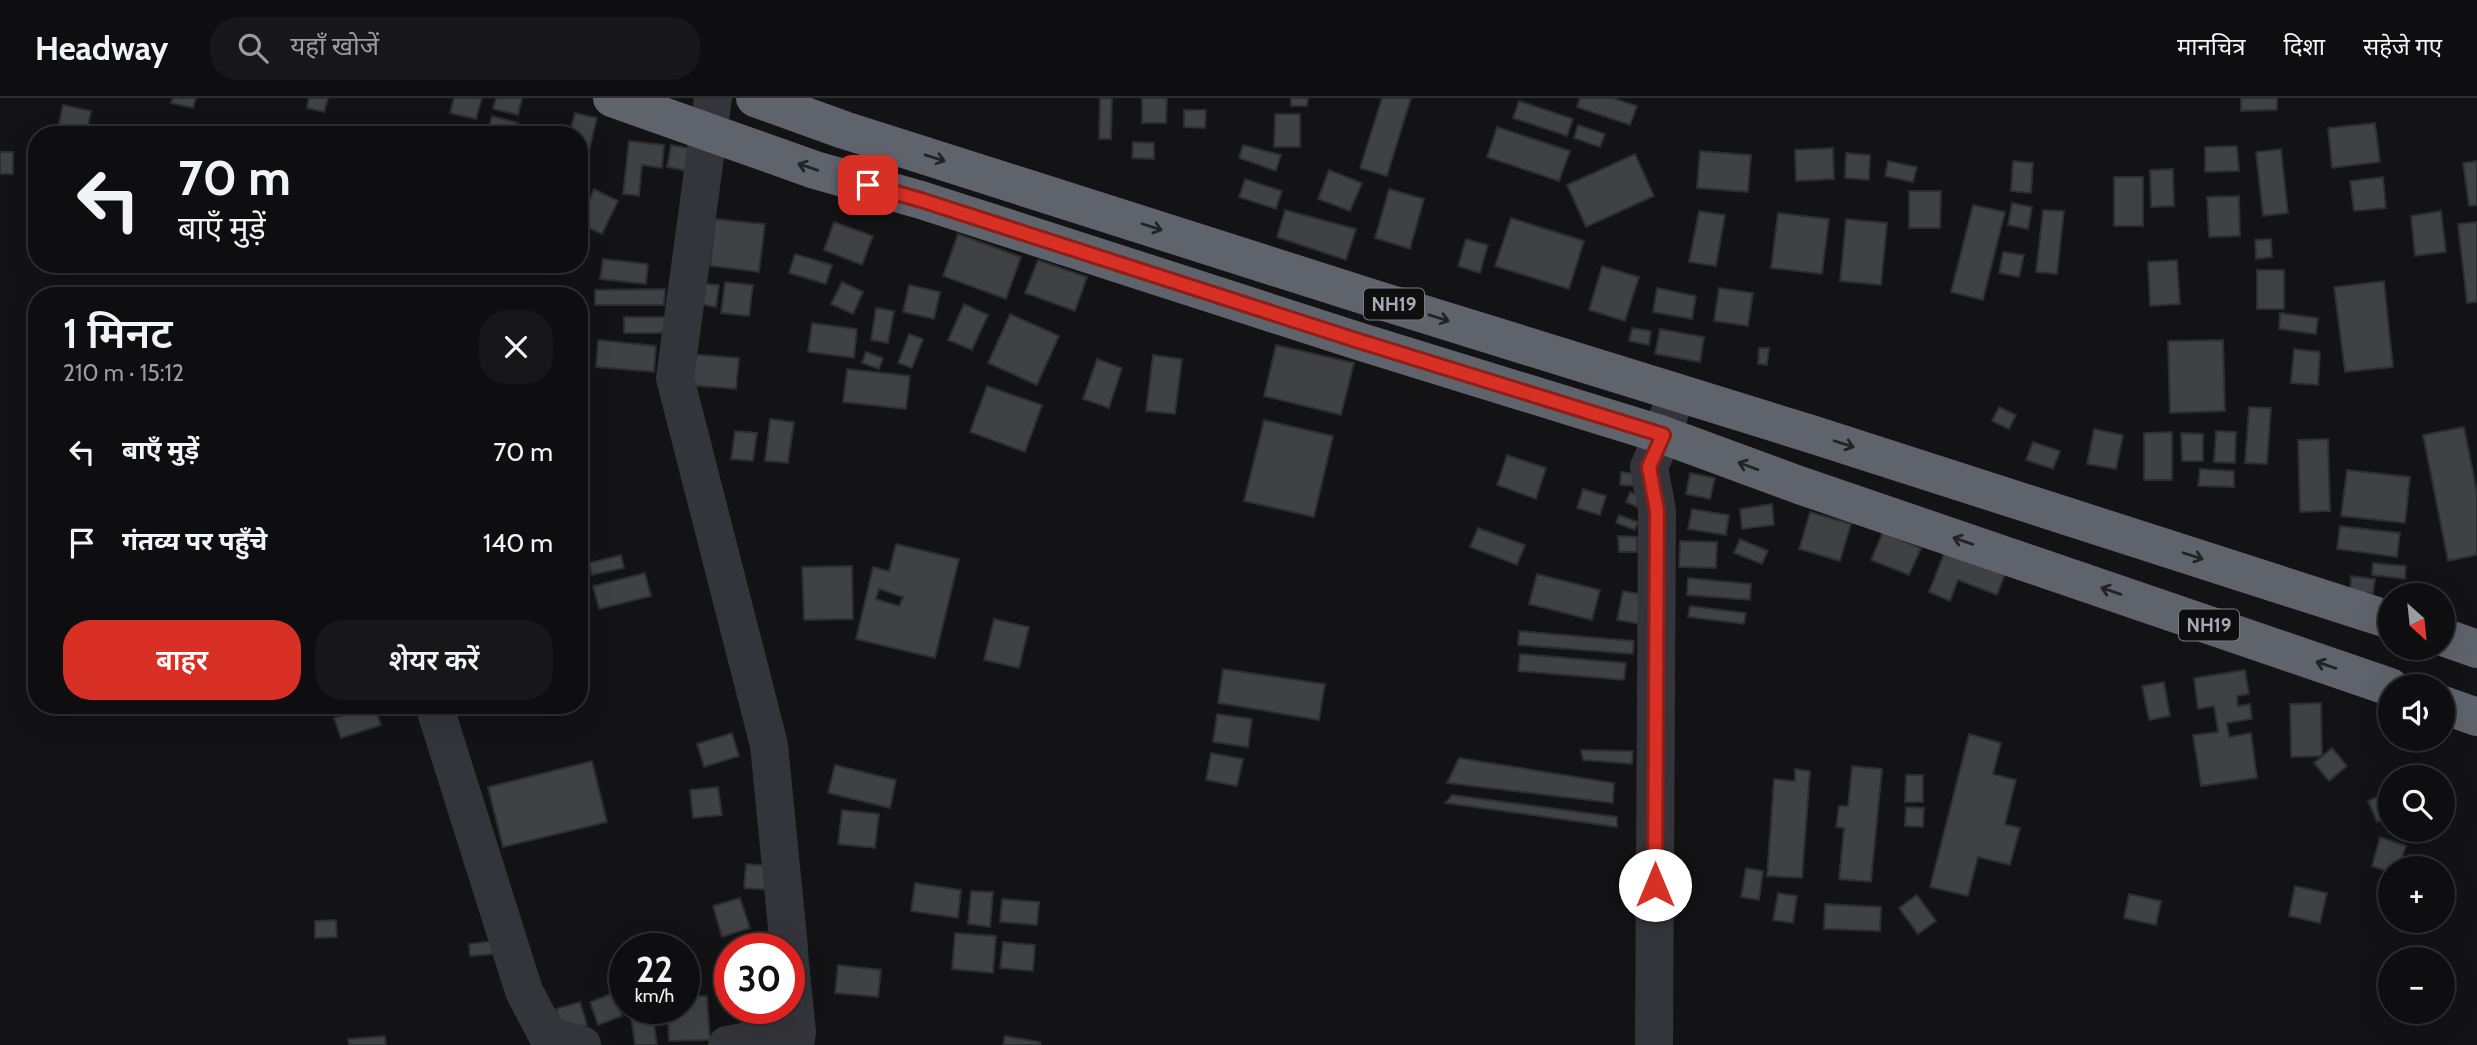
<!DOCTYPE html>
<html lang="hi">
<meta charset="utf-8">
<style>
:root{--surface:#0e0e10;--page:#171719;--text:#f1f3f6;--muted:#9b9c9f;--line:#2e2e30;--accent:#d93025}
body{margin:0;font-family:Cabin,"Noto Sans Devanagari",sans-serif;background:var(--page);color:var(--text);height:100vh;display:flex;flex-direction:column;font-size:26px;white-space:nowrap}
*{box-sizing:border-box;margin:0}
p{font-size:23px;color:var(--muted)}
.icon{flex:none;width:38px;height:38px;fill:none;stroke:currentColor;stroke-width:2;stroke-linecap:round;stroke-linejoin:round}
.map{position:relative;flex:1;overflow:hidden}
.sheet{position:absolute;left:28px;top:189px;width:560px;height:427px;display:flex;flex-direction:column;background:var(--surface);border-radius:28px;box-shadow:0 7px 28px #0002,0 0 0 2px var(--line)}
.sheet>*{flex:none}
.hud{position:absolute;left:28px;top:28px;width:560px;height:147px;border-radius:28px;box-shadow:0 7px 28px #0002,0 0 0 2px var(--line);background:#0e0e10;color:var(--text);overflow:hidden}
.needle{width:46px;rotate:153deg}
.tools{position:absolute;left:2378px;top:485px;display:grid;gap:14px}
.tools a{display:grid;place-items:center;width:77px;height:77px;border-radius:50%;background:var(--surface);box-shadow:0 7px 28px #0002,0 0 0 2px var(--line);font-size:35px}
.speed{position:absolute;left:609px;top:835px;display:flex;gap:14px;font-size:35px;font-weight:700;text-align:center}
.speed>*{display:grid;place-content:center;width:91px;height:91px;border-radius:50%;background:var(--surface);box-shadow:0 7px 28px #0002,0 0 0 2px var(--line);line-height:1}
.speed small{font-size:18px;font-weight:400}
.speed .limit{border:10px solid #d22;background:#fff;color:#111}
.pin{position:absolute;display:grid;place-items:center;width:60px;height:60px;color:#fff;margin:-30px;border-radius:14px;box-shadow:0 4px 10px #0006}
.me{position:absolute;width:77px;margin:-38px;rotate:0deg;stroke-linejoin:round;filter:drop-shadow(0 0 5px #0008)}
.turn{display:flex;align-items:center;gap:24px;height:147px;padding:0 35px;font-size:32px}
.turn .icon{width:91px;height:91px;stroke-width:2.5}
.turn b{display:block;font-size:49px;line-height:60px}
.round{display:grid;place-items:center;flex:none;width:74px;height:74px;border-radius:28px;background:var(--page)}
.summary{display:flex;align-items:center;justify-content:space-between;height:119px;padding:0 35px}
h1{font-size:42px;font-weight:600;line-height:52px}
.button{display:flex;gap:14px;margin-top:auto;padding:14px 35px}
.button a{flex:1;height:80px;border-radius:28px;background:var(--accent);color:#fff;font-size:28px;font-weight:600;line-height:80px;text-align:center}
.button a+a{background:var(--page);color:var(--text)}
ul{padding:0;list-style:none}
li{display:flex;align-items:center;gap:21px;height:91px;padding:0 35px}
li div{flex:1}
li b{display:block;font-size:26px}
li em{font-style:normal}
header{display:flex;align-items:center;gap:42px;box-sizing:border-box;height:98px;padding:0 35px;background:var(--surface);border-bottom:2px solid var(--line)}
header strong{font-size:33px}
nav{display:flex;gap:38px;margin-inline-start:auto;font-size:24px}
.search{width:490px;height:63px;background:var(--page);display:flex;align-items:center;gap:18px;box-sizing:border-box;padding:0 24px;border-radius:28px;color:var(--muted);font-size:26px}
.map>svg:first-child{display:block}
</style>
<header>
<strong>Headway</strong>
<div class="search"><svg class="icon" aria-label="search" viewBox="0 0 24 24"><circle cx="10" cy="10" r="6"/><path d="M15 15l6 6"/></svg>यहाँ खोजें</div>
<nav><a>मानचित्र</a><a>दिशा</a><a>सहेजे गए</a></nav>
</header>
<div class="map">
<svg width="2477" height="947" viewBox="0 0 2477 947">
<rect width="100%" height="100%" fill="#131315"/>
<!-- building -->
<path fill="#3f4145" stroke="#2c2d31" stroke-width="2" fill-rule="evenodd" d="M 173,0 L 196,0 L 193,10 L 171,5 Z
M 309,0 L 328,0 L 324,14 L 307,10 Z
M 454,0 L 482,0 L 476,21 L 450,15 Z
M 496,0 L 522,0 L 518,17 L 493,11 Z
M 1100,0 L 1112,0 L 1111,41 L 1099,41 Z
M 1142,0 L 1167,0 L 1166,25 L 1142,25 Z
M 1291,0 L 1308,0 L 1307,8 L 1291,8 Z
M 1382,0 L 1411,0 L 1387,78 L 1360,70 Z
M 1580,0 L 1613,0 L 1637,8 L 1630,27 L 1577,9 Z
M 2241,0 L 2277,0 L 2277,12 L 2241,13 Z
M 1519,3 L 1573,21 L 1567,38 L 1513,20 Z
M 63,7 L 91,13 L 86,37 L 57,35 Z
M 1184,12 L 1206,12 L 1205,30 L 1184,29 Z
M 575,15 L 597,20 L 587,61 L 579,60 L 579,37 L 569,37 Z
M 1275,16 L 1300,16 L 1300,49 L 1274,49 Z
M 492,18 L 518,25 L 515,37 L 487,37 Z
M 2375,25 L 2380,64 L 2332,70 L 2328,30 Z
M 1578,27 L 1605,36 L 1600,49 L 1574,40 Z
M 1497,29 L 1570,53 L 1559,83 L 1487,59 Z
M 629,43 L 664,47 L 662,70 L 642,67 L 639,98 L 623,96 Z
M 1133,44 L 1154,45 L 1154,61 L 1132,60 Z
M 671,47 L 701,52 L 697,75 L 667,69 Z
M 1243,47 L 1281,57 L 1276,73 L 1239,60 Z
M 2237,48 L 2239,73 L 2205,74 L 2205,49 Z
M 1833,50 L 1834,81 L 1796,83 L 1795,52 Z
M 2281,51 L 2288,115 L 2263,118 L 2256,54 Z
M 1700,53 L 1751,57 L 1748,94 L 1697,90 Z
M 0,54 L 13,54 L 13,76 L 0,76 Z
M 1846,55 L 1870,57 L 1869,82 L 1845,80 Z
M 1635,56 L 1654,98 L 1586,129 L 1567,87 Z
M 1888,63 L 1917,69 L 1913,84 L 1885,78 Z
M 2013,63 L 2033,65 L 2031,95 L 2011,93 Z
M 2477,63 L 2477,107 L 2469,108 L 2463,65 Z
M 2173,71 L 2174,108 L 2151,109 L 2150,72 Z
M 1329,72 L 1362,85 L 1350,113 L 1318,101 Z
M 2114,79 L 2143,79 L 2143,128 L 2114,128 Z
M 2383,79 L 2386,110 L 2354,113 L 2350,83 Z
M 1245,81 L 1282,93 L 1276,111 L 1239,99 Z
M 594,91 L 618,103 L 602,136 L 579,126 Z
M 1389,91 L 1424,101 L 1410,151 L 1375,140 Z
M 1909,93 L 1941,93 L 1940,130 L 1909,130 Z
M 2239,98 L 2240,138 L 2209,139 L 2207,99 Z
M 2012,105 L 2032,109 L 2028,131 L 2008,127 Z
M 1973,107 L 2005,114 L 1983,202 L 1951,194 Z
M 1285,112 L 1356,131 L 1346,162 L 1277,139 Z
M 2043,112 L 2064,113 L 2057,176 L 2036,174 Z
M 1699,113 L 1725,117 L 1716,168 L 1689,164 Z
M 2441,113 L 2446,154 L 2415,158 L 2411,118 Z
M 1778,115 L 1829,121 L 1822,176 L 1771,170 Z
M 1511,120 L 1584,143 L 1569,191 L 1495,168 Z
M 715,121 L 765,126 L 759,174 L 710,168 Z
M 1846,121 L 1887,125 L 1881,187 L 1840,183 Z
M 834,124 L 873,138 L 862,167 L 824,152 Z
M 2477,124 L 2477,204 L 2467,205 L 2458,126 Z
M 958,136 L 1021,159 L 1006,201 L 943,178 Z
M 1466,141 L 1488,147 L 1480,175 L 1458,168 Z
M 2271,141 L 2272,159 L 2256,161 L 2255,142 Z
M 2003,154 L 2024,157 L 2019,179 L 1999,175 Z
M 795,156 L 832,167 L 826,186 L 789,175 Z
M 603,161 L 648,166 L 646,186 L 600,181 Z
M 1038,162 L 1087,179 L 1075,213 L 1025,195 Z
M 2177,162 L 2180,206 L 2150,208 L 2148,164 Z
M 1602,168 L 1639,179 L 1625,223 L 1589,212 Z
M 2257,172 L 2284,172 L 2284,211 L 2257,211 Z
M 2384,183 L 2393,269 L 2345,274 L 2334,189 Z
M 725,184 L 753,187 L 749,218 L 721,215 Z
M 842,184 L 863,194 L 853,216 L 831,206 Z
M 697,185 L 719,187 L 716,209 L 693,205 Z
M 909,187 L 940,194 L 934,221 L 903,214 Z
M 1657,190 L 1696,198 L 1692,221 L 1653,214 Z
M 1719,190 L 1753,195 L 1748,228 L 1714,223 Z
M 665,191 L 664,207 L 595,207 L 595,192 Z
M 964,206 L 988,217 L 972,252 L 948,242 Z
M 876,210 L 894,213 L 888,245 L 871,242 Z
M 2280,215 L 2318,220 L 2316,236 L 2279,231 Z
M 1010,216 L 1059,238 L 1037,287 L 988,265 Z
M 624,219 L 675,219 L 675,235 L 624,235 Z
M 812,225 L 857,231 L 854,260 L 808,254 Z
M 1632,230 L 1651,233 L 1649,247 L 1629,243 Z
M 1660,231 L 1704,239 L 1700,264 L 1655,256 Z
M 909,236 L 923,241 L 912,270 L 898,265 Z
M 598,242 L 656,248 L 654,274 L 596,269 Z
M 2223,242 L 2225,313 L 2170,315 L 2168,243 Z
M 1276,247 L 1354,265 L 1341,317 L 1264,298 Z
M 1759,250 L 1769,250 L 1767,267 L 1758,266 Z
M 2294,251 L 2320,254 L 2318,287 L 2291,285 Z
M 866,254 L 883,260 L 879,271 L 862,265 Z
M 690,256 L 739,260 L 736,291 L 687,287 Z
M 1153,257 L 1182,261 L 1175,316 L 1146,313 Z
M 1097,261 L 1122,270 L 1109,310 L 1083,301 Z
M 847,271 L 910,278 L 906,311 L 843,304 Z
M 987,288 L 1042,307 L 1025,354 L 970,334 Z
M 1999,309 L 2016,317 L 2009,331 L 1992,323 Z
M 2249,309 L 2271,310 L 2267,366 L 2245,365 Z
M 770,321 L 794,324 L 788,365 L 765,363 Z
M 1264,322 L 1333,338 L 1314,419 L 1244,403 Z
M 2464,329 L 2477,394 L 2477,457 L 2448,463 L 2423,337 Z
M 2094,331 L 2123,337 L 2116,371 L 2087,366 Z
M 735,333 L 757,335 L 753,363 L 731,361 Z
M 2216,333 L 2236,334 L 2235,365 L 2214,364 Z
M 2172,334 L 2172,382 L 2144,382 L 2144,335 Z
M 2181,335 L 2203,336 L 2203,363 L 2182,363 Z
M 2328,341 L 2330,413 L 2300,414 L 2298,342 Z
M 2033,344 L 2060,353 L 2053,371 L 2026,362 Z
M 1507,357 L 1546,370 L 1536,401 L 1497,387 Z
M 2200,371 L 2234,373 L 2234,389 L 2198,388 Z
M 2347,372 L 2410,379 L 2405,425 L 2341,418 Z
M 1621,374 L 1635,376 L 1634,388 L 1620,387 Z
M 1690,375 L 1715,380 L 1710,401 L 1686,396 Z
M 1583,391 L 1606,398 L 1600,417 L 1577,410 Z
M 1630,394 L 1646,401 L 1642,411 L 1626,404 Z
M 1772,406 L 1774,427 L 1742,431 L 1740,411 Z
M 1692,411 L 1729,417 L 1726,437 L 1688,431 Z
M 1810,414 L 1851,426 L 1840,463 L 1799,451 Z
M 1619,417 L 1638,424 L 1635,432 L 1616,425 Z
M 2340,428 L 2400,435 L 2397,459 L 2337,451 Z
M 1478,430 L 1525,447 L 1517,467 L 1470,449 Z
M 1883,434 L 1921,450 L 1909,477 L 1871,462 Z
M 1618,438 L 1637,439 L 1637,454 L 1619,454 Z
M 1740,441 L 1768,453 L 1762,466 L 1734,455 Z
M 1680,443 L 1717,444 L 1716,470 L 1679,469 Z
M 896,446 L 959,461 L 935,560 L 856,541 L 873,469 L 889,473 ZM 879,491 L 903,499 L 899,508 L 876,501 Z
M 1945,453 L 2005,476 L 1997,497 L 1958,482 L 1950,503 L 1929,494 Z
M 621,457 L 624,470 L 592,477 L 589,465 Z
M 2373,465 L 2406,468 L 2405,481 L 2372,477 Z
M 852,468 L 853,521 L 804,522 L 802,469 Z
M 645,475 L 651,498 L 599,511 L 593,488 Z
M 1537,476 L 1600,492 L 1592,522 L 1529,506 Z
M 2351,478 L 2375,481 L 2373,496 L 2350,494 Z
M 1688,480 L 1751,486 L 1750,502 L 1687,497 Z
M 1623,493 L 1651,498 L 1646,527 L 1617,522 Z
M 1690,508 L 1746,515 L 1744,526 L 1688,519 Z
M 994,521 L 1029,529 L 1019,570 L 984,562 Z
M 1519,533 L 1634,543 L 1633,556 L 1518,547 Z
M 1520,556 L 1626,565 L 1624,582 L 1518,573 Z
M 1223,571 L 1325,586 L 1319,622 L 1218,605 Z
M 2245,572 L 2249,596 L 2237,598 L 2238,608 L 2250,606 L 2252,621 L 2227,625 L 2229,639 L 2251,635 L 2257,680 L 2201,688 L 2193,637 L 2218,634 L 2214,608 L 2198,611 L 2194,580 Z
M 2164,584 L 2170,618 L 2149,622 L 2142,588 Z
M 2321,605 L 2322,658 L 2291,659 L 2290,606 Z
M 374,607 L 381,627 L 341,640 L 334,620 Z
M 1217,616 L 1252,621 L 1248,649 L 1213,644 Z
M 732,635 L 739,658 L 704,669 L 697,646 Z
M 1969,636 L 2001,645 L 1993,676 L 2016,682 L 2005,726 L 2020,730 L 2010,767 L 1978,759 L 1968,798 L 1930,789 Z
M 2332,650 L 2347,668 L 2329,683 L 2314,665 Z
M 1581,652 L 1633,653 L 1632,666 L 1583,662 Z
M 1211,655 L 1243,661 L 1237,688 L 1206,682 Z
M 1459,660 L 1614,685 L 1613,705 L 1447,685 Z
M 592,663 L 607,724 L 503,749 L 488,689 Z
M 835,667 L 896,682 L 890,710 L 828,695 Z
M 1852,668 L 1882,671 L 1871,784 L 1839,781 L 1844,730 L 1836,729 L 1839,708 L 1848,708 Z
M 1795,671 L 1810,673 L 1802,780 L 1767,778 L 1774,681 L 1795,683 Z
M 1906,677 L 1923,677 L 1923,704 L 1905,704 Z
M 718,689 L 722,717 L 693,720 L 690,692 Z
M 2389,694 L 2390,718 L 2377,724 L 2368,703 Z
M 1452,697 L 1617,719 L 1617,729 L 1445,705 Z
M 1906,709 L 1924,710 L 1923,729 L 1905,728 Z
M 842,712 L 879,716 L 875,750 L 838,746 Z
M 2380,739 L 2406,748 L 2399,770 L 2390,770 L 2390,774 L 2372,768 Z
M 746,766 L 774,768 L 772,792 L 744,790 Z
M 1746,770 L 1763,773 L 1759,802 L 1741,799 Z
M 915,785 L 961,792 L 958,820 L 911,813 Z
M 2295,788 L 2327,795 L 2320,825 L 2289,818 Z
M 971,793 L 993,794 L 990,829 L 968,826 Z
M 1778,795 L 1797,798 L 1793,825 L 1773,822 Z
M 2129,796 L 2161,803 L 2156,827 L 2124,820 Z
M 1917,797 L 1936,823 L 1918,836 L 1899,810 Z
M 740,800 L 750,830 L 722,839 L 713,808 Z
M 1002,801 L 1039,804 L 1037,827 L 1000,824 Z
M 1825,806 L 1881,809 L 1880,833 L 1824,831 Z
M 336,822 L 337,839 L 315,840 L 315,823 Z
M 955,835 L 996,838 L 993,875 L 952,871 Z
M 492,843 L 494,856 L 470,858 L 469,846 Z
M 1003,844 L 1035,847 L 1033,873 L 1000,870 Z
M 838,867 L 881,872 L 878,899 L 835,895 Z
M 613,895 L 622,918 L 598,927 L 590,904 Z
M 684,898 L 707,898 L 710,942 L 669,943 L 667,910 L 684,910 Z
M 580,904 L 587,927 L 564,934 L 556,911 Z
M 652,910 L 657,947 L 635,947 L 630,912 Z
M 385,938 L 386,947 L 349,947 L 348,941 Z
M 1005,938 L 1040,944 L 1040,947 L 1003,947 Z"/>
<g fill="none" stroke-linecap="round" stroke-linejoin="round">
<!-- minor -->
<path stroke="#33353a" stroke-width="38" d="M 713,0 L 675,280 L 769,647 L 789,850
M 434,607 L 524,893 L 547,937 L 582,947
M 789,855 L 797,934 L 795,947
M 727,947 L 797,934
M 1654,947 L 1657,413 L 1649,369 L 1663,337 L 1676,294"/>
<!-- highway -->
<path stroke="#5f636b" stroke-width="38" d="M 612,0 L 815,72 L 921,102 L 1358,243 L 1663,337 L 1799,387 L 2390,589
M 755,0 L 844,32 L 1375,201 L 1811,336 L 2390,522
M 2443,539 L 2477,551
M 2443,607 L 2477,619"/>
</g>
<!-- one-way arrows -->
<defs><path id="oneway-shaft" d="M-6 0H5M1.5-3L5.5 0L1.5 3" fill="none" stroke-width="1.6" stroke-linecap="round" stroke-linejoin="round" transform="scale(1.75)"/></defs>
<g stroke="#222326">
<use href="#oneway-shaft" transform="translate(935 60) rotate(17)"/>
<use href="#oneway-shaft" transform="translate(808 69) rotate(-161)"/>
<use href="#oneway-shaft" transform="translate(1152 129) rotate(18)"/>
<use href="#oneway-shaft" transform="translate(1439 220) rotate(17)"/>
<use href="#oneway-shaft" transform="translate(1844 346) rotate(18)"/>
<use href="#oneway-shaft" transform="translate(1748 368) rotate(-160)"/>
<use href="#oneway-shaft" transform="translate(1963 443) rotate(-161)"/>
<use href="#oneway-shaft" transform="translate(2193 458) rotate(18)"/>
<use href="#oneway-shaft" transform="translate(2111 493) rotate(-161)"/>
<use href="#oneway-shaft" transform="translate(2326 567) rotate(-161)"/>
</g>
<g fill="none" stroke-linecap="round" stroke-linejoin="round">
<defs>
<path id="route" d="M 868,87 L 921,102 L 1359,243 L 1663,337 L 1649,369 L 1657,413 L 1655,787"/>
</defs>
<!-- route casing -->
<use href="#route" stroke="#8d1f18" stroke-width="18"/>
<!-- route -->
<use href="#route" stroke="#d93025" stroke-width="12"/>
</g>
<g text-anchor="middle" stroke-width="5" stroke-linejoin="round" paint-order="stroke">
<!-- shield labels -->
<g fill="#0e0e0f" stroke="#767c84" stroke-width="2">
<rect x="1364" y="190.5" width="60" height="31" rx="5"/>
<rect x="2179" y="511.5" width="60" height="31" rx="5"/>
</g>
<g font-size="19" font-weight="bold" fill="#a3abb6">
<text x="1394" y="213">NH19</text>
<text x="2209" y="534">NH19</text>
</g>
</g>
</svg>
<div class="tools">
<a><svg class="needle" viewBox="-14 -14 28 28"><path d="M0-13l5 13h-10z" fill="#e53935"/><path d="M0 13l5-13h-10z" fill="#9b9c9f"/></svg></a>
<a><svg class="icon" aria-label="sound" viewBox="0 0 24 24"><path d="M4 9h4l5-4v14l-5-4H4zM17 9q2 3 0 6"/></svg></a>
<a><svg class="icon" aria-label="search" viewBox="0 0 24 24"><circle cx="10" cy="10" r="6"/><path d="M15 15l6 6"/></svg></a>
<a>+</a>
<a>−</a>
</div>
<div class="speed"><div>22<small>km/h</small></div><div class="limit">30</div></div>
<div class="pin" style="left:868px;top:87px;background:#d93025"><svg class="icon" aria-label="arrive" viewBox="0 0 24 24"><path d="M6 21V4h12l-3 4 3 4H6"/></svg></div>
<svg class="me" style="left:1655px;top:787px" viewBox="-20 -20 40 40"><circle r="19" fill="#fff"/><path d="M0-13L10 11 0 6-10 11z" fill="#d93025"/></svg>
<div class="hud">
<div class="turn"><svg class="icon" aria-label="left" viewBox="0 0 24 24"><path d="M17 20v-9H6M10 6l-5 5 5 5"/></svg><div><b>70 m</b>बाएँ मुड़ें</div></div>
</div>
<section class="sheet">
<div class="summary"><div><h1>1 मिनट</h1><p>210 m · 15:12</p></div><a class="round"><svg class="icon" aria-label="close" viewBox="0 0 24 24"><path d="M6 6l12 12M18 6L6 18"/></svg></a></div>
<ul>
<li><svg class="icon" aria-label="left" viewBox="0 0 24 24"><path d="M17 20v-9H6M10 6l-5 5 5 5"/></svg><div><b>बाएँ मुड़ें</b></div><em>70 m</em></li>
<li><svg class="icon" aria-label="arrive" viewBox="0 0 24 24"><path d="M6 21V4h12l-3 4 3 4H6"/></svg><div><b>गंतव्य पर पहुँचे</b></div><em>140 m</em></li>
</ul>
<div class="button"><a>बाहर</a><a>शेयर करें</a></div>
</section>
</div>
